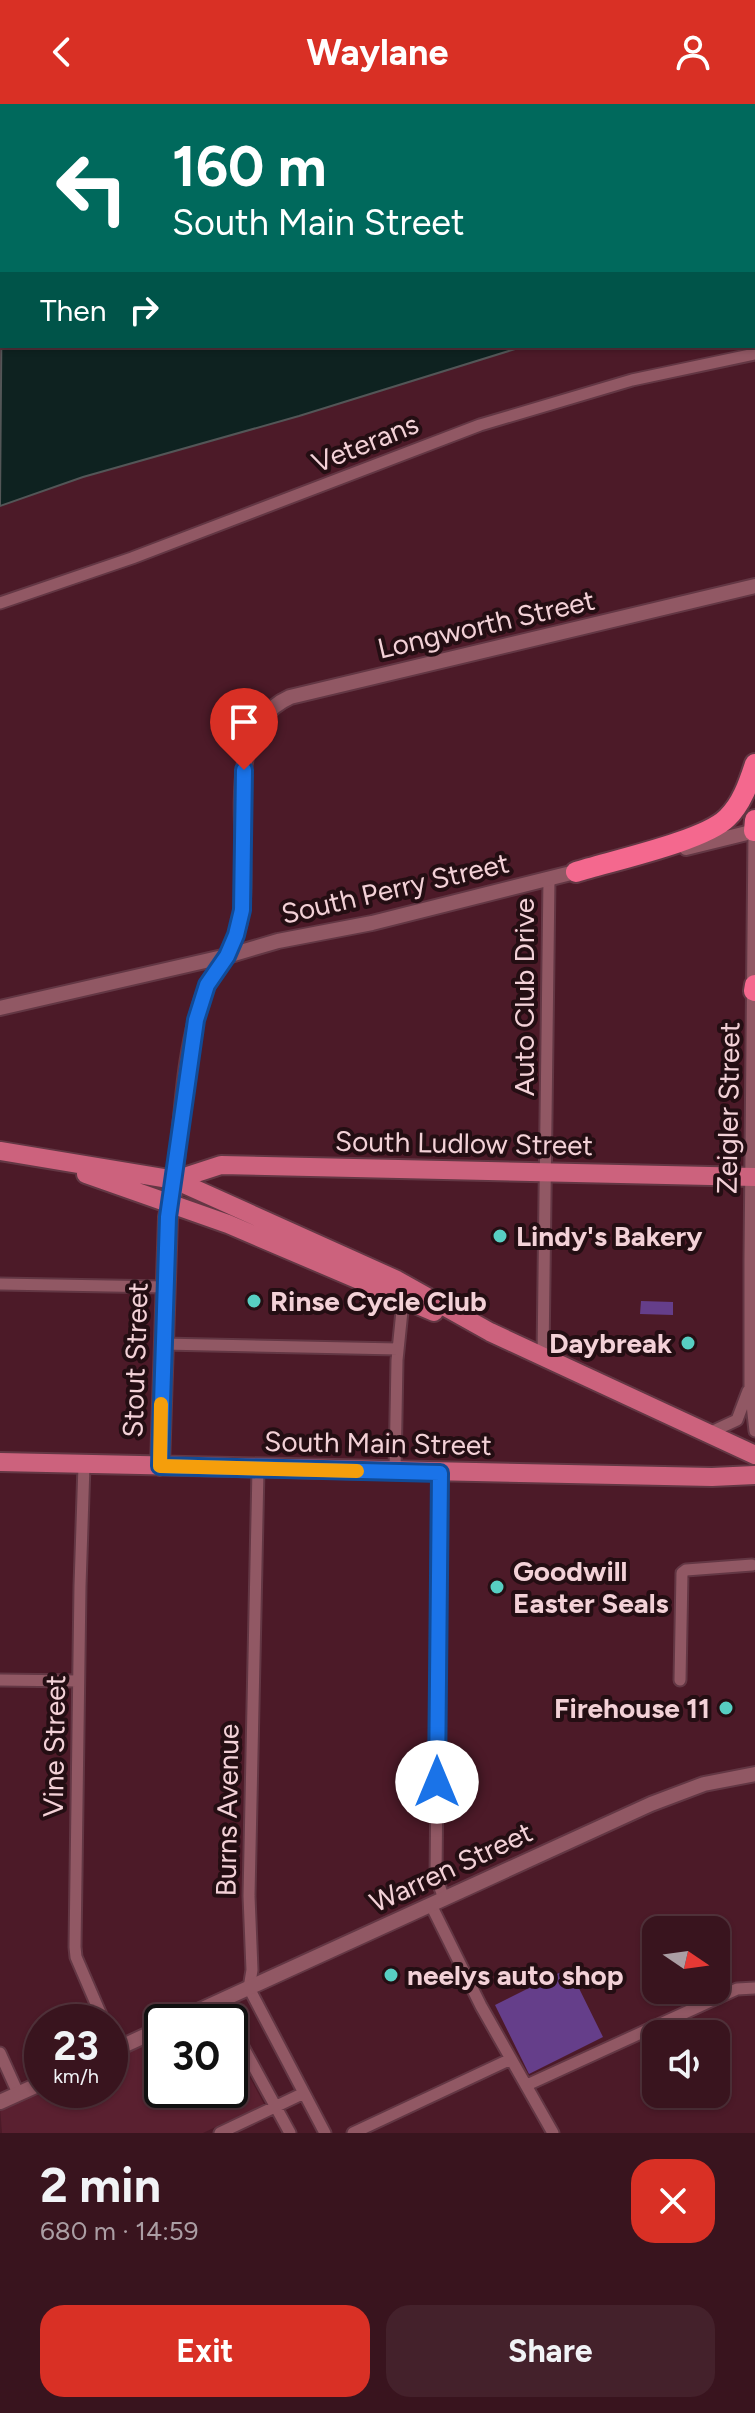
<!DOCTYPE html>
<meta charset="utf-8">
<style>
:root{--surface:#39141e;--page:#44212b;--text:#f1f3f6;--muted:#ab9ea4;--line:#53333c;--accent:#d93025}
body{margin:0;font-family:Figtree,sans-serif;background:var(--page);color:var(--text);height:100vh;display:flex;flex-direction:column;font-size:30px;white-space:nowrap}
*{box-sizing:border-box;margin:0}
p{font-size:26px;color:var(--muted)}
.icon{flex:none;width:44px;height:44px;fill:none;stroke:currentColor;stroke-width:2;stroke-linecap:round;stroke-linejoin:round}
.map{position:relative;height:2029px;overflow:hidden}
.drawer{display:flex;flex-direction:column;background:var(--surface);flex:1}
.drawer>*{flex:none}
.guide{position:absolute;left:0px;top:0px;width:756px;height:244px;box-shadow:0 2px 6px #0004,0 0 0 2px var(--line);background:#00695c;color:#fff;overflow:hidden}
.needle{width:52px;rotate:103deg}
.fabs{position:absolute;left:642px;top:1812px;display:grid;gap:16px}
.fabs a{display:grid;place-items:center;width:88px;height:88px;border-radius:16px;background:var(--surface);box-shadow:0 2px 6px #0004,0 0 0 2px var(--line);font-size:40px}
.speed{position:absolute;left:24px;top:1900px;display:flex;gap:16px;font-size:40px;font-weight:700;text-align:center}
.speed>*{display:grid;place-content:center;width:104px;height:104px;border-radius:50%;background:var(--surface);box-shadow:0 2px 6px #0004,0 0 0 2px var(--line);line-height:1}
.speed small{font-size:20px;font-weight:400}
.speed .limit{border:4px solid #111;border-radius:12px;background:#fff;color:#111}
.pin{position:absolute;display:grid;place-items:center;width:68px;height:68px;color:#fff;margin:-82px -34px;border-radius:50% 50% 50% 0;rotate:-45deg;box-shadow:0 0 8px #0007}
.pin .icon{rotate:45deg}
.me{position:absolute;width:88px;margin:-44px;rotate:0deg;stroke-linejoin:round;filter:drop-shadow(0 0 6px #0008)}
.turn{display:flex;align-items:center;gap:28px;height:168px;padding:0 40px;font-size:36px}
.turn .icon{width:104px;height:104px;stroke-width:2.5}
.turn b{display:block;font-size:56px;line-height:68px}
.then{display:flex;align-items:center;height:76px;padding:0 40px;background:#0003;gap:16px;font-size:30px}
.round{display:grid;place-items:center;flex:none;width:84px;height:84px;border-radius:24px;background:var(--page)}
.overview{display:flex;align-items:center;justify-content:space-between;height:136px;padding:0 40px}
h1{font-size:48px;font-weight:700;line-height:60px}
.cta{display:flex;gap:16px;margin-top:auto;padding:16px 40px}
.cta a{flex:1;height:92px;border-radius:24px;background:var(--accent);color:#fff;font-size:32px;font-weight:700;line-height:92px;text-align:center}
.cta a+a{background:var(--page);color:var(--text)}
header{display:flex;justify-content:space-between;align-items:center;height:104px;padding:0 40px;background:var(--accent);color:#fff;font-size:36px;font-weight:700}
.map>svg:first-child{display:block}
</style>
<header><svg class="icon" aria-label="back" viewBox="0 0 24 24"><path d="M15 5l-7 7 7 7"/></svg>Waylane<svg class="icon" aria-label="person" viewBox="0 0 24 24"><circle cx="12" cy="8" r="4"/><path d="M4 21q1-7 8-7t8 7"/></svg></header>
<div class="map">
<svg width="755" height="2029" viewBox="0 0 755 2029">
<rect width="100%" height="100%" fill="#4c1a28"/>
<!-- built -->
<path fill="#5a2030" d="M 162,1930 L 162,1986 L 230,1986 L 230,1936 L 264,2000 L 203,2029 L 2,2029 L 0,2003 L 42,1986 L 110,1986 L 110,1953 Z"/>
<!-- green -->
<path fill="#653e8a" d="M 641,1197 L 673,1198 L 673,1211 L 640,1210 Z
M 569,1864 L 603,1933 L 529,1970 L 495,1901 Z"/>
<!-- water -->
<path fill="#0e2220" stroke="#535657" stroke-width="2" d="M 522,0 L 755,0 L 755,180 L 754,2 L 516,2 Z
M 2,162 L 2,242 L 525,242 L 299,312 L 83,373 L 0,402 Z"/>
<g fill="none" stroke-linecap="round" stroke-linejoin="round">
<defs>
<path id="minor" d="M 0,499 L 132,454 L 480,321 L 632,276 L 755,250
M 754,727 L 750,1154 L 750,1283 L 755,1327
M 0,1180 L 165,1183
M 163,1240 L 398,1245
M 543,1253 L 549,774
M 709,1329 L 737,1316 L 748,1287
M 84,1361 L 80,1482 L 75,1843 L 76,1853 L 104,1918
M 258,1365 L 249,1792 L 252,1866 L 249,1884 L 325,2029
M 395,1368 L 397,1256 L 403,1197
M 440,1369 L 436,1772 L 444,1795
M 0,1576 L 78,1577
M 680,1576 L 682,1469 L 686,1466 L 752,1461
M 431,1801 L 481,1902 L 553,2029
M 218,1898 L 230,1918
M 230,1919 L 290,2029
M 0,1949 L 18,1989
M 527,1981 L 737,1885 L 755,1884
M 220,2029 L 304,1989
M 353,2029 L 511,1955"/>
<path id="tertiary" d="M 7,2 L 7,0
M 686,744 L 755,727
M 0,904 L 227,852 L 278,837 L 372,819 L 583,766
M 175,1076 C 182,1015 183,947 204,889 C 209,875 219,865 226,852 C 234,839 240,822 242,806 C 251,741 217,626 290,593 L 755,482
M 174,1918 L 651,1700 L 704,1680 L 755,1670
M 110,1948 L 162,1924
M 0,1998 L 42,1979"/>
<path id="secondary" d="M 39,0 L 43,2
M 75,2 L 82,0
M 162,2 L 168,0
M 0,24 L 2,23
M 0,49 L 2,49"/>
<path id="primary" d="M 0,1047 L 175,1076 L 397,1176 L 490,1228 L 755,1351
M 86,1070 L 228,1120 L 434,1208
M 175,1076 L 221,1061 L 755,1073
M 0,1358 L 712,1373 L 755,1371
M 160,1362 L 168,1113 L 173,1087"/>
<path id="motorway" d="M 754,727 L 755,716
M 576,768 C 611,757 704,737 727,714 C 742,700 749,678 755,660
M 754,887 L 755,881"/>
</defs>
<!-- minor casing -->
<use href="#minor" stroke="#633744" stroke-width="15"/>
<!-- tertiary casing -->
<use href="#tertiary" stroke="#633744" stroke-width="18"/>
<!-- secondary casing -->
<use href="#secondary" stroke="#633744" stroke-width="20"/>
<!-- primary casing -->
<use href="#primary" stroke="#633744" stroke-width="22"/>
<!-- motorway casing -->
<use href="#motorway" stroke="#633744" stroke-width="24"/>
<!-- minor -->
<use href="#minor" stroke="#915864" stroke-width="11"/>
<!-- tertiary -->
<use href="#tertiary" stroke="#915864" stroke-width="14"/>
<!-- secondary -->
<use href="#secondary" stroke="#915864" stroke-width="16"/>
<!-- primary -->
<use href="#primary" stroke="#cc627d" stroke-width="18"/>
<!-- motorway -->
<use href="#motorway" stroke="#f4688e" stroke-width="20"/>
</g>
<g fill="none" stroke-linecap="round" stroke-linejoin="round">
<defs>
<path id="route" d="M 244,666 L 242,806 L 236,831 L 227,852 L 207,881 L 196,916 L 168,1113 L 160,1362 L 440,1369 L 437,1678"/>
</defs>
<!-- route casing -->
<use href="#route" stroke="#114b97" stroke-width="20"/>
<!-- route -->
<use href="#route" stroke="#1a73e8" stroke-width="14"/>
<!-- slow -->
<path stroke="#f59e0b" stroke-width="14" d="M 161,1300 L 160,1362 L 357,1367"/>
</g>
<!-- markers -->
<g fill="#57cec2" stroke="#240e13" stroke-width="3">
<circle cx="500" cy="1132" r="8"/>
<circle cx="254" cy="1197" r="8"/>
<circle cx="688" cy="1239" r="8"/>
<circle cx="497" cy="1483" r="8"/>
<circle cx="726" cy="1604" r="8"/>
<circle cx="391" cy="1871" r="8"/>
</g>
<g text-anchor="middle" stroke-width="8" stroke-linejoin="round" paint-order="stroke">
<!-- street labels -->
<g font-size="28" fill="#f3d1d7" stroke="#240e13">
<text transform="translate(365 339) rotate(-22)" y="10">Veterans</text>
<text transform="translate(486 520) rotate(-13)" y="10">Longworth Street</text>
<text transform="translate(395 784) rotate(-13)" y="10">South Perry Street</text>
<text transform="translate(524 893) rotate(-90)" y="10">Auto Club Drive</text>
<text transform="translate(728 1004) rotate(-89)" y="10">Zeigler Street</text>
<text transform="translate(464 1039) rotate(1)" y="10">South Ludlow Street</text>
<text transform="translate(135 1256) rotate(-88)" y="10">Stout Street</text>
<text transform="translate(378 1339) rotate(1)" y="10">South Main Street</text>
<text transform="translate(54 1642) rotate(-89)" y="10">Vine Street</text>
<text transform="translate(227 1706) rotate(-89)" y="10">Burns Avenue</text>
<text transform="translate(451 1763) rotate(-25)" y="10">Warren Street</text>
</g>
<!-- poi labels -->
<g font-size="28" font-weight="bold" fill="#f3d1d7" stroke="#240e13" text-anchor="start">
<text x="516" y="1142">Lindy's Bakery</text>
<text x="270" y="1207">Rinse Cycle Club</text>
<text x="672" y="1249" text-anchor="end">Daybreak</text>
<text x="513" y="1477">Goodwill<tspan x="513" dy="32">Easter Seals</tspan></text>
<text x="710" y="1614" text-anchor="end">Firehouse 11</text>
<text x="407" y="1881">neelys auto shop</text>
</g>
</g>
</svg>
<div class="fabs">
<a><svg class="needle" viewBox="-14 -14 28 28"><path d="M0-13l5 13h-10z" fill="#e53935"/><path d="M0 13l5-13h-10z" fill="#ab9ea4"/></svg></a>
<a><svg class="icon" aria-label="sound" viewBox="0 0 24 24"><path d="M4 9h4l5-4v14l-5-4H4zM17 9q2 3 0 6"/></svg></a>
</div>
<div class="speed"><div>23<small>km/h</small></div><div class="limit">30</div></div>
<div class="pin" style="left:244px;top:666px;background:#d93025"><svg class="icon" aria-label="arrive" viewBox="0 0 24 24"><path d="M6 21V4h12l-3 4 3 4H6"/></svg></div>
<svg class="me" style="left:437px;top:1678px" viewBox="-20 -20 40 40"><circle r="19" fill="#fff"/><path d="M0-13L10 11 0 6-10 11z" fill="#1a73e8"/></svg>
<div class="guide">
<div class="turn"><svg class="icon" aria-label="left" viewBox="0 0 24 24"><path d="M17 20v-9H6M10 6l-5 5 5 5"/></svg><div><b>160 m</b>South Main Street</div></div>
<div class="then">Then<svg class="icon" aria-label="right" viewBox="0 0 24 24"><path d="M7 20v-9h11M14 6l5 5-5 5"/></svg></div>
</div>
</div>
<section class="drawer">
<div class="overview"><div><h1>2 min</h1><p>680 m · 14:59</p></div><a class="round" style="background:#d93025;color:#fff"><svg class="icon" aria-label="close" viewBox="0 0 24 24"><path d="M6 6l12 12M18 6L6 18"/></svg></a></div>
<div class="cta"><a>Exit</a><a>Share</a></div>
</section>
